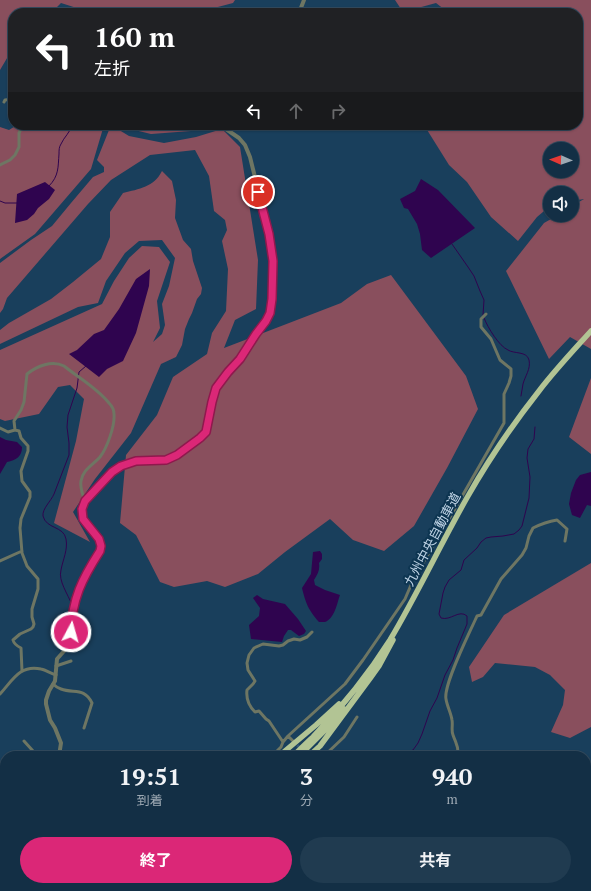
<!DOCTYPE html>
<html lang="ja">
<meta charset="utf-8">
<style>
:root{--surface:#132f45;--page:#203b50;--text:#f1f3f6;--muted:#9da9b3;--line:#324a5e;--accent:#db2777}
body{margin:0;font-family:"PT Serif","Noto Sans JP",serif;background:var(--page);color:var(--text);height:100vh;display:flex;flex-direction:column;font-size:15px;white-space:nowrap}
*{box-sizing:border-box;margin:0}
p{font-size:13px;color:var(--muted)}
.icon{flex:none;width:22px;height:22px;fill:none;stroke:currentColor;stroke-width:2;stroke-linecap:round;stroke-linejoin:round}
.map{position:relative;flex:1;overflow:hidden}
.side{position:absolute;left:0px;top:751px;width:591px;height:140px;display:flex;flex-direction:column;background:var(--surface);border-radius:16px 16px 0 0;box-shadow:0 1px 3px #0004,0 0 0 1px var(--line)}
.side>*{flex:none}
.hud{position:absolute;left:8px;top:8px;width:575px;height:122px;border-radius:16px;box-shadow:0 1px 3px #0004,0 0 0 1px var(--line);background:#202124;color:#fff;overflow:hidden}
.needle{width:26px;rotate:272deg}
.buttons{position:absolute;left:543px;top:142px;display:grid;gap:8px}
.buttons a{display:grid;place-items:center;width:36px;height:36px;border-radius:50%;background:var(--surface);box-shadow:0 1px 3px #0004,0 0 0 1px var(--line);font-size:20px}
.pin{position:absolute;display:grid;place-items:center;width:34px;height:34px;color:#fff;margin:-17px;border:2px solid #fff;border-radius:50%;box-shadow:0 1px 4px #0007}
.me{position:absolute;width:44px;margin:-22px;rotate:6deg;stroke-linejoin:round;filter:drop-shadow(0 0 3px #0008)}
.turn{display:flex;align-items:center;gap:14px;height:84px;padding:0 20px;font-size:18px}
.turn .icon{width:52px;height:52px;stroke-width:2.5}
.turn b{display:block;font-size:28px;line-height:34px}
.lanes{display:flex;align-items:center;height:38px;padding:0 20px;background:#0003;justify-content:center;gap:20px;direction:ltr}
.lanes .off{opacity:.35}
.eta{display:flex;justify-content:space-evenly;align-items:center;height:68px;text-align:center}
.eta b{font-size:24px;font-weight:700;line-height:28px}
.action{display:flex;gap:8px;margin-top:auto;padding:8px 20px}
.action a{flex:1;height:46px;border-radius:24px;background:var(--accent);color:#fff;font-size:16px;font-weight:700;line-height:46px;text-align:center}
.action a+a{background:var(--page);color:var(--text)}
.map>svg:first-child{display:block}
</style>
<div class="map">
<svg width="591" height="891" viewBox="0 0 591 891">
<rect width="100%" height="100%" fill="#193f5c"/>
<!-- green -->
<path fill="#894f5d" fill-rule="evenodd" d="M 0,0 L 235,0 L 233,3 L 195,13 L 86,13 L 83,10 L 61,3 L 51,13 L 13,13 L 13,48 L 0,70 Z
M 395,0 L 591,0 L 591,349 L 570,337 L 549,359 L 506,271 L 544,223 L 558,215 L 572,215 L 572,206 L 584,199 L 572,201 L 572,193 L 550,193 L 550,206 L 537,217 L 518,241 L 491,217 L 467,182 L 449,165 L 424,125 L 578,125 L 578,13 L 449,13 L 436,3 L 403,12 ZM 550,149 L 572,149 L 572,171 L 550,171 Z
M 17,125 L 104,125 L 91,169 L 35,234 L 0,259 L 0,127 L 9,130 Z
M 111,125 L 129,136 L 164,143 L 196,137 L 222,129 L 240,147 L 258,260 L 256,309 L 235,320 L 224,348 L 341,303 L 367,284 L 391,275 L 466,376 L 478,409 L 447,468 L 414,526 L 384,551 L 353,540 L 330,519 L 285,552 L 258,574 L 225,587 L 207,581 L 174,587 L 160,582 L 136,535 L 120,523 L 126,455 L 157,415 L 173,377 L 207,354 L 212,333 L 226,311 L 228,269 L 222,241 L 227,230 L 225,220 L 214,211 L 209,176 L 195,150 L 150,155 L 111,180 L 88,204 L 7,298 L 3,309 L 0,313 L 0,263 L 31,240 L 52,226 L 71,203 L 93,177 L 104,172 L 104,167 L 97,160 Z
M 114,125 L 187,125 L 191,131 L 151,134 Z
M 162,171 L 172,181 L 176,200 L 175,218 L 183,240 L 191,249 L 193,261 L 202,288 L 201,294 L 197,299 L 192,313 L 189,319 L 185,329 L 182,345 L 176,357 L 161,364 L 131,433 L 95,479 L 73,512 L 90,542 L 54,523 L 76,441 L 84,399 L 70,385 L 58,387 L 39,414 L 5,421 L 0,419 L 0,350 L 102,304 L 114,281 L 129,258 L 142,246 L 159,247 L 170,262 L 157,301 L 160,328 L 153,342 L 162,334 L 165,325 L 162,304 L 169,286 L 175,258 L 162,240 L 139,241 L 125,253 L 106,281 L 98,303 L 78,307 L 0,344 L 0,330 L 9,323 L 51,299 L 73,282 L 101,259 L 110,237 L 110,212 L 123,193 C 139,189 154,187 162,171 Z
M 591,378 L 591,454 L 569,437 Z
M 591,563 L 591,727 L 570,738 L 551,732 L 563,705 L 565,690 L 550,675 L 535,667 L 495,663 L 483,677 L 472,682 L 469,667 L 504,615 Z"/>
<!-- water -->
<path fill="#2f044f" d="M 421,179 L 438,190 L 475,228 L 431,258 L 422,250 L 420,234 L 417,224 L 408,209 L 404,208 L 400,199 L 415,191 Z
M 45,182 L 55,190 L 49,199 L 38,208 L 34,214 L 27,220 L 15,223 L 17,194 Z
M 150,269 L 149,286 L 136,333 L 123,361 L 107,369 L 99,377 L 69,354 L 77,350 L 94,334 L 104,330 L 119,309 L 136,279 Z
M 0,437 L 6,440 L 17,442 L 22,447 C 22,457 16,460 7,462 L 0,474 Z
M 591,472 L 591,506 L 587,505 L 580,518 L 572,515 L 569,504 L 571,493 L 576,480 L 580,475 Z
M 320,551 L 322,554 L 322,559 L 319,563 C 320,570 318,574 314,580 L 315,585 L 325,590 L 340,595 C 337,603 335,618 325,622 C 324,622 320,622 319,622 C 308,609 306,604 302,588 L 311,574 L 313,552 Z
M 257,595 L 263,599 L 285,604 L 298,619 L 306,631 L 304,634 L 299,636 L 291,630 L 288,630 L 284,636 L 282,642 L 251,639 L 249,625 L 259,616 L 260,608 L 253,598 Z"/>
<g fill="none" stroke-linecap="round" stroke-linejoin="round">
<!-- stream -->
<path stroke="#2f044f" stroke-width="1" d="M 49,186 C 59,176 58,167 59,154 C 59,150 59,147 61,144 C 64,137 70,133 72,125
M 0,201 L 5,203 L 17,203
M 452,244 L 468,267 L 474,276 L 480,291 L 484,300 L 483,315
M 484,318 C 488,328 499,346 508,350 C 514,354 527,351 529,360 C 531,369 525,376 523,384 C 522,388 522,392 521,396
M 72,605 C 68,594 58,581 61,570 C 63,559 68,550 66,539 C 64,526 46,529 43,516 C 42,509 51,501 54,494 L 69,455 L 69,443 L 67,427 L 68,415 L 77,388 L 79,372 L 86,366
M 400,756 L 413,750 L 418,743 L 422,734 L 430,711 L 437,698 L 445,675 L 453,660 L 457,648 L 467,624 L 467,616 C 459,609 451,621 441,618 L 439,614 L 443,593 L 445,587 L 449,580 L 461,570 L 464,560 L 477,548 L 481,542 L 486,538 L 491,537 L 503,536 L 514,534 L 519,530 L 522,526 L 529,498 L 530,477 L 527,458 L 528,449 L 534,439 L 535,427
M 128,886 L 129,891
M 190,891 L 192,886"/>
<!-- minor-tunnel -->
<path stroke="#325671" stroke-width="3" stroke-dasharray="3 1.5" stroke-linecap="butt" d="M 294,742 L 308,756"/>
<!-- minor -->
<path stroke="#6e7663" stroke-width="3" d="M 13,90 L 11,92 L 13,94
M 4,102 L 5,100 L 13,99
M 0,165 L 10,160 L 15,155 L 19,147 L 19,133 L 23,125
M 0,428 L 8,432 L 15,430 L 19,431 L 21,438 L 28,446 L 28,451 L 21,471 L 22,481 L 30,492 L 30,497 L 21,519 L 20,528 L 22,553 L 27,566 L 38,579 L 38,589 L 32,609 L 32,617 L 34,624 L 33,627 L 31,629 L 20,634 L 13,640 C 14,644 17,646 21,648 L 22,671
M 15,430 L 14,421 L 21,410 L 24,402 L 27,374 C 37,366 52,360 64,366 C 79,378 97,388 109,403 C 112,406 114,410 114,414 C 115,426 107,448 100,457 C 93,465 83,469 81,481 C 80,487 83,496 85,501
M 0,561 L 22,551
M 56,666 L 71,661
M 53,684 C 55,686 58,688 61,689 C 74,694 84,687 92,703 L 84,728
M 0,694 C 12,681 20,664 41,669 C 46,670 50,673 56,675
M 288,736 L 345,684 L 363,660 L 405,599 L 414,578 L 445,526 L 504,423 L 504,394 L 509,383 L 511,376 L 511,369 L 500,360 L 491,339 L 481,327 L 481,319 L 486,314
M 24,741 L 33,751 L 34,756
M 293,741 L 288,736 L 283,742 L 269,721 L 266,719 L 259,711 L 255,712 C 249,706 246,698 247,690 L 253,684 L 255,681 L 248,670 L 247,663 L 249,655 L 254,648 L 263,644 L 279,646 L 283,645 L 288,641 L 294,639 L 300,640 L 307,637 L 312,632
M 272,756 L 281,747 L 283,742
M 324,756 L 344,737 L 357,717
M 458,756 C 459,746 456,744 453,735 C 451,731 453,725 452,720 C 451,713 447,706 446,699 C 443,685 470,632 477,616 L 481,615 L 501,579 L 522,555 L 526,548 L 529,536 L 533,528 C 539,525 551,521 557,520 L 567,529 L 565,541
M 586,848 L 591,842
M 260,886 L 261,889 L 266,891
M 331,886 L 331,891
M 451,886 C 459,888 469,889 476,886
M 478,886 L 483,891
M 528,887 L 530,891
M 413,891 L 416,886
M 563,891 L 567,886"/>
<!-- tertiary -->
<path stroke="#6e7663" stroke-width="4" d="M 299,13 L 304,0
M 59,756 L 61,743 L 55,728 L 50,720 L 46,704 L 46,700 L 49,691 L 55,681 L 57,659 L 65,650 L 69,643 L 71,622 L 74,606 L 77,593 L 82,580 L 100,551 L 101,546 L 99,539 L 83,519 L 82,509 L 85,501 L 112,472 L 121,465 L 136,461 L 166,460 L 177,455 L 200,438 L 206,432 L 212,402 L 216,388 L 228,372 L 240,359 L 256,334 L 266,321 L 270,313 L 272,299 L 273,261 L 269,234 L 250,157 L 245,145 L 239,138 L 220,125
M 0,824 L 5,824
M 204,891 L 204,886"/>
<!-- motorway -->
<path stroke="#b2c494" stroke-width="5.5" d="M 306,749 L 335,720 L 344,709
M 279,756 L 316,725 L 339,704
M 293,756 C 300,750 306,743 313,737 C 342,707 368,675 390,640 C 418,593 441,543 468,496 C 489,459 513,424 539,391 C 555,370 573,351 591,331
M 309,756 L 320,746 L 371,677 L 379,666 L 393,640
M 41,891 L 55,886
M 53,891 L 68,886
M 282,891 L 284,886"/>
</g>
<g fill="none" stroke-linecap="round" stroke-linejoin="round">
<defs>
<path id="route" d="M 71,632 C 72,599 82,579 100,551 L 101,546 L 99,539 L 83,519 L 82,509 L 85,501 L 112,472 L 121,466 L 136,461 L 166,460 L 177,455 L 200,438 L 206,432 L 212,402 L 216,388 L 228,372 L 240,359 L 256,334 L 266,321 L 270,313 L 272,299 L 273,261 L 269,234 L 258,192"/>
</defs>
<!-- route casing -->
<use href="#route" stroke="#8e194d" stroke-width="10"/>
<!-- route -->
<use href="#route" stroke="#db2777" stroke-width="7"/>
</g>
<g text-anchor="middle" stroke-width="4" stroke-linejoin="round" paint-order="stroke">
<!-- street labels -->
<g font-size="13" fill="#c1d5e7" stroke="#0d3551">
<text transform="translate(432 539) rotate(-62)" y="5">九州中央自動車道</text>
</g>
</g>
</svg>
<div class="buttons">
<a><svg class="needle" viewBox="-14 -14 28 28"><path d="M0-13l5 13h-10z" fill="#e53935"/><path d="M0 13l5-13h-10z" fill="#9da9b3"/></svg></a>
<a><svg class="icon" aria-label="sound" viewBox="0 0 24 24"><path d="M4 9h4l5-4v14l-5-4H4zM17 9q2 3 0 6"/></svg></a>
</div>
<div class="pin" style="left:258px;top:192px;background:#d93025"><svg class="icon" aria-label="arrive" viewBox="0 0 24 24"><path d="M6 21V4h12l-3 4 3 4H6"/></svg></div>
<svg class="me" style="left:71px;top:632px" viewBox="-20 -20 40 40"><circle r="17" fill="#db2777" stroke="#fff" stroke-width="3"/><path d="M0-11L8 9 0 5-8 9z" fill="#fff"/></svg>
<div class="hud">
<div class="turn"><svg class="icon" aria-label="left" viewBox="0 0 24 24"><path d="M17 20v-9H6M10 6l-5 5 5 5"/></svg><div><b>160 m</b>左折</div></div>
<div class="lanes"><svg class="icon" aria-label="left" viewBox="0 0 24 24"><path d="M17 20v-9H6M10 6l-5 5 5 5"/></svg><svg class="icon off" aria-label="ahead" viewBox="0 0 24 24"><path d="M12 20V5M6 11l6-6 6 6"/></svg><svg class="icon off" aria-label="right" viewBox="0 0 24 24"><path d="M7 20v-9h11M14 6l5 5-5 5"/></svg></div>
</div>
<section class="side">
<div class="eta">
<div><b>19:51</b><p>到着</p></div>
<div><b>3</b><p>分</p></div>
<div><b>940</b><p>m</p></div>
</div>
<div class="action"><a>終了</a><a>共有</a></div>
</section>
</div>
